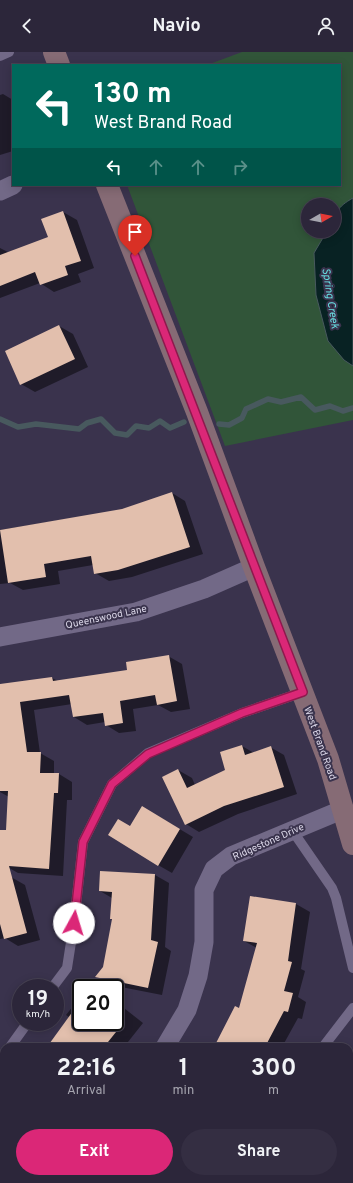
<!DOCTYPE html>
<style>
:root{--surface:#2c263a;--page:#342e42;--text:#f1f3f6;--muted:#a6a5af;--line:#484354;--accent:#db2777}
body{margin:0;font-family:Overpass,sans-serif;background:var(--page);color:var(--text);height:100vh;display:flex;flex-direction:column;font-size:15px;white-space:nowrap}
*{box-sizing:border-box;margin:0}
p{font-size:13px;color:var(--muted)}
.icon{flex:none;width:22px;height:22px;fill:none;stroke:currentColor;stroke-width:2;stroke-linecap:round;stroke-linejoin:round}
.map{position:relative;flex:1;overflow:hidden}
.sheet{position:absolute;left:0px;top:991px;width:353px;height:140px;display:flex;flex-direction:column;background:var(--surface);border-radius:12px 12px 0 0;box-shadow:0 2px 10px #0003,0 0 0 1px var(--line)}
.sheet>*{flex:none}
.banner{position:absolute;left:12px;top:12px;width:329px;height:122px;border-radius:0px;box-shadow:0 2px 10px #0003,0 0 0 1px var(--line);background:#00695c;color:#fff;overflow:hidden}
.needle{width:26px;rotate:81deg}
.controls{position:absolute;left:301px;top:146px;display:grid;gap:8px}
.controls a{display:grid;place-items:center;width:40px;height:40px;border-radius:50%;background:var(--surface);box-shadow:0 2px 10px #0003,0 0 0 1px var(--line);font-size:20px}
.speed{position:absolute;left:12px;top:927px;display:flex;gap:8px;font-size:20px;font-weight:700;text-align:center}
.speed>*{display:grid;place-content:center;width:52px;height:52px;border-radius:50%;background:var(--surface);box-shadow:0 2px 10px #0003,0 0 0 1px var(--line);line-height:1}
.speed small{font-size:10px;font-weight:400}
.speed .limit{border:2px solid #111;border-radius:6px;background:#fff;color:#111}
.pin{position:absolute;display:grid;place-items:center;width:34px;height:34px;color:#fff;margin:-41px -17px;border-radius:50% 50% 50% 0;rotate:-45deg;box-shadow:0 0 4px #0007}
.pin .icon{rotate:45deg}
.me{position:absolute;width:44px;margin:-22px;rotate:6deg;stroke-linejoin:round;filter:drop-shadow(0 0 3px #0008)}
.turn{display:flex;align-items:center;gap:14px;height:84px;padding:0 16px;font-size:18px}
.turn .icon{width:52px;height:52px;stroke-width:2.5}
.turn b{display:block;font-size:28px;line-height:34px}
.lanes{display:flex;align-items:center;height:38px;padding:0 16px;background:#0003;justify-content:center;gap:20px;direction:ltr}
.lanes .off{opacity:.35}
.eta{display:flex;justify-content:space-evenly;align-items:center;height:68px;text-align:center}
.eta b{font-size:24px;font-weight:700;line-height:28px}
.action{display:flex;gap:8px;margin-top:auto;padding:8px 16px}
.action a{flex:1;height:46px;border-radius:24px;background:var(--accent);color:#fff;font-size:16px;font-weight:700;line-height:46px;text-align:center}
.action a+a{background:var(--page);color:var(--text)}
header{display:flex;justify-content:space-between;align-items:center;height:52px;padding:0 16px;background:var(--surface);font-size:18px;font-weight:700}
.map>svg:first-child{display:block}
</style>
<header><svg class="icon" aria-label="back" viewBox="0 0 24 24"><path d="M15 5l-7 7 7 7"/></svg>Navio<svg class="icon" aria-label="person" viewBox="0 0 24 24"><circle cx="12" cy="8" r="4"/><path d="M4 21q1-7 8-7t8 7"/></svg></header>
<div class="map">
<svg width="353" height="1131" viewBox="0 0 353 1131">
<rect width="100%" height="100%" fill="#3a334d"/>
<!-- green -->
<path fill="#315539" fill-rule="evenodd" d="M 242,0 L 353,0 L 353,368 L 225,394 L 127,133 L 340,133 L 340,13 L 207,13 ZM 308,153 L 334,153 L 334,179 L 308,179 Z"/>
<!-- water -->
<path fill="#082223" stroke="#48595e" d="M 353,146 L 353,314 L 344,308 L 328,289 L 316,243 L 314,201 L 327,179 L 334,179 C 334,161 337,155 353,146 Z"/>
<!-- shadow -->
<path fill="#0007" d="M 3,42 L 13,48 L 13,99 L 0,103 L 0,43 Z
M 63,160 L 77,168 L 94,216 L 78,222 L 81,230 L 54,240 L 40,231 L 0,246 L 0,196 L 10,201 L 49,186 Z
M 59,274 L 73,282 L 88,315 L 35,340 L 21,332 Z
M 172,441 L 185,449 L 203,502 L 132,525 L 109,529 L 95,521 L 93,513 L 58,519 L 60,532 L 23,538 L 10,531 L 0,532 L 0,478 L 122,458 Z
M 168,604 L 182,612 L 190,657 L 171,660 L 158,653 L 133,657 L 136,679 L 119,681 L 106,673 L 105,670 L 87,673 L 74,665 L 72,652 L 34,658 L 40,701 L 54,709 L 54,722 L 59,722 L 72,730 L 72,748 L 67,748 L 63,824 L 18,821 L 4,813 L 9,745 L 0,740 L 0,633 L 52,626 L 58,629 L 128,619 Z
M 242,694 L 254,701 L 270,695 L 284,703 L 297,742 L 238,762 L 199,780 L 186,772 L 178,718 L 192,726 L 195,733 L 227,718 Z
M 156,763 L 193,785 L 172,821 L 158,813 L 130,775 Z
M 101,820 L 155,823 L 169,831 L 165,895 L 171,899 L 162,943 L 116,934 L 102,926 L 113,868 L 111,867 L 112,846 L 100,839 Z
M 11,825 L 25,833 L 40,888 L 18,894 L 5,886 L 0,887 L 0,828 Z
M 251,846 L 296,852 L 310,860 L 301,917 L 305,919 L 298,945 L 306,950 L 302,967 L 298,966 L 282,995 L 215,995 L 240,958 L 257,896 L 244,889 Z
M 90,932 L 97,936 L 87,936 Z
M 81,944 L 81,970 L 115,970 L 115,949 L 143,971 L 124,995 L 48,995 L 69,965 L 66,963 Z
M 0,1060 L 4,1063 L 4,1116 L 0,1113 Z
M 19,1127 L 51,1127 L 48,1131 L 24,1131 Z
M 139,1127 L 190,1127 L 203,1128 L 207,1131 L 139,1131 Z"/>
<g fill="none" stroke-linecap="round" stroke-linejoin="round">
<!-- stream -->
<path stroke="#48595e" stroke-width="5.5" d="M 0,367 L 18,375 L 36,372 L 79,377 L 87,371 L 101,367 L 115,381 L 127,383 L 136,374 L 149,376 L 160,369 L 170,376 L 184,370
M 219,372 L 229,373 L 242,366 L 246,357 L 268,347 L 281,350 L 301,345 L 315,358 L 330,354 L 343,359 L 353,356"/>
</g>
<!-- building -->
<path fill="#e2bfad" d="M 63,159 L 81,209 L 65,214 L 68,223 L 40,233 L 35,220 L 0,234 L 0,203 L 48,185 L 41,167 Z
M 59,273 L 75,307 L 20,333 L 5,299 Z
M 172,440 L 190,495 L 118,518 L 94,522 L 91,504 L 44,512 L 46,525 L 8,531 L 0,478 L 122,457 Z
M 169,603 L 177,649 L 157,653 L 155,643 L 120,649 L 123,671 L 105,674 L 103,661 L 73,665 L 69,643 L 20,650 L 27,700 L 41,700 L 40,721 L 59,721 L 58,741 L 54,741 L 49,817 L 9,814 L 27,881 L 4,887 L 0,872 L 0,778 L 6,778 L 8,739 L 0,739 L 0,632 L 52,625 L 53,629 L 127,618 L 126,610 Z
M 242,693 L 245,703 L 271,694 L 284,735 L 224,754 L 185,773 L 162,725 L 178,717 L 187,736 L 225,718 L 220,700 Z
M 142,754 L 180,777 L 158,814 L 108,783 L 118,767 L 130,774 Z
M 100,819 L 155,822 L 151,888 L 158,890 L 148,936 L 95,925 L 103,915 L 112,867 L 110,867 L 112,840 L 99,839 Z
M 250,844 L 296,851 L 288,909 L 292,910 L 284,939 L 293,941 L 288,960 L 284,959 L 265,995 L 214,995 L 235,954 L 239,956 L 257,891 L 243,889 Z
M 81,948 L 81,970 L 124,970 L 104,995 L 47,995 Z"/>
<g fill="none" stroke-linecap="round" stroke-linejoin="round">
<!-- lane -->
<path stroke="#726987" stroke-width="10" d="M 0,4 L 9,0
M 292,778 L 332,836 L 336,846 L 353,916
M 52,936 L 67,916 L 74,871 L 83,790 L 112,732 L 148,701 L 242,661 L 303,640
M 10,995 L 28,970
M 323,995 L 353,956
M 0,1009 L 4,1004
M 0,1016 L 4,1019
M 216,1131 L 217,1127"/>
<!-- street -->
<path stroke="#726987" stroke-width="19" d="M 0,139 L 13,133
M 0,585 L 136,560 L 204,537 L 254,515
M 165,995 L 187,958 L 198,924 L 204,890 L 204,838 L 214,817 L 231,804 L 344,757
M 88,1131 L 89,1127"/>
<!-- secondary -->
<path stroke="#866b75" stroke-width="22" d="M 54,0 L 59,13
M 107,133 L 197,360 L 254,515 L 328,707 L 353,792"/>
</g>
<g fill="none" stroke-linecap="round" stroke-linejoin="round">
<defs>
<path id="route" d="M 74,871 L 83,790 L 112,732 L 148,702 L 242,661 L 303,640 C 247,494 191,349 135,204"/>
</defs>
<!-- route casing -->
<use href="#route" stroke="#8e194d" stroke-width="10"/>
<!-- route -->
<use href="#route" stroke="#db2777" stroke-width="7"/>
</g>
<g text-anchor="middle" stroke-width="4" stroke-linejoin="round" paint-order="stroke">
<!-- street labels -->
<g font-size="10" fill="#dcd8e9" stroke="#3a334d">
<text transform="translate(106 564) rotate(-12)" y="4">Queenswood Lane</text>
<text transform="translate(321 691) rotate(70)" y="4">West Brand Road</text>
<text transform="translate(268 789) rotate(-24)" y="4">Ridgestone Drive</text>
</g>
<!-- water labels -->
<g font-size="11" font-style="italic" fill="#68e1e4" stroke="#3a334d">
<text transform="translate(331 246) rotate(81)" y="4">Spring Creek</text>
</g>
</g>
</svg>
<div class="controls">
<a><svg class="needle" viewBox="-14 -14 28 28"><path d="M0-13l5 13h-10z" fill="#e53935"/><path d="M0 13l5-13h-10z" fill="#a6a5af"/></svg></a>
</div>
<div class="speed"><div>19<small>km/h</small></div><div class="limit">20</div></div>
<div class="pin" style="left:135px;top:204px;background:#d93025"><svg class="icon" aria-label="arrive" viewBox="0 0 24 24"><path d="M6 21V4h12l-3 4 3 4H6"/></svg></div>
<svg class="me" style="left:74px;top:871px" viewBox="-20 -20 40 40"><circle r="19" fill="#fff"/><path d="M0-13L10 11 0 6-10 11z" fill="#db2777"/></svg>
<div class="banner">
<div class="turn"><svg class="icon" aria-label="left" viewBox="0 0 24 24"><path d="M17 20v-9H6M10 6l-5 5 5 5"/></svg><div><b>130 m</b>West Brand Road</div></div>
<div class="lanes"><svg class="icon" aria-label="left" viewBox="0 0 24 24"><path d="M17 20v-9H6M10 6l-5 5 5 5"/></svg><svg class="icon off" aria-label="ahead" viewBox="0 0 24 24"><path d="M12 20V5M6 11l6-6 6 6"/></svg><svg class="icon off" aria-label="ahead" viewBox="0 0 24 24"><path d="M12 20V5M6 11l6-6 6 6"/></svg><svg class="icon off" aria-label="right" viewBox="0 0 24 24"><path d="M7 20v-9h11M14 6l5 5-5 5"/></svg></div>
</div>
<section class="sheet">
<div class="eta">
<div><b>22:16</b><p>Arrival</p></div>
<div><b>1</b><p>min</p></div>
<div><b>300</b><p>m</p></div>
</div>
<div class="action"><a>Exit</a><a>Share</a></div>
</section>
</div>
